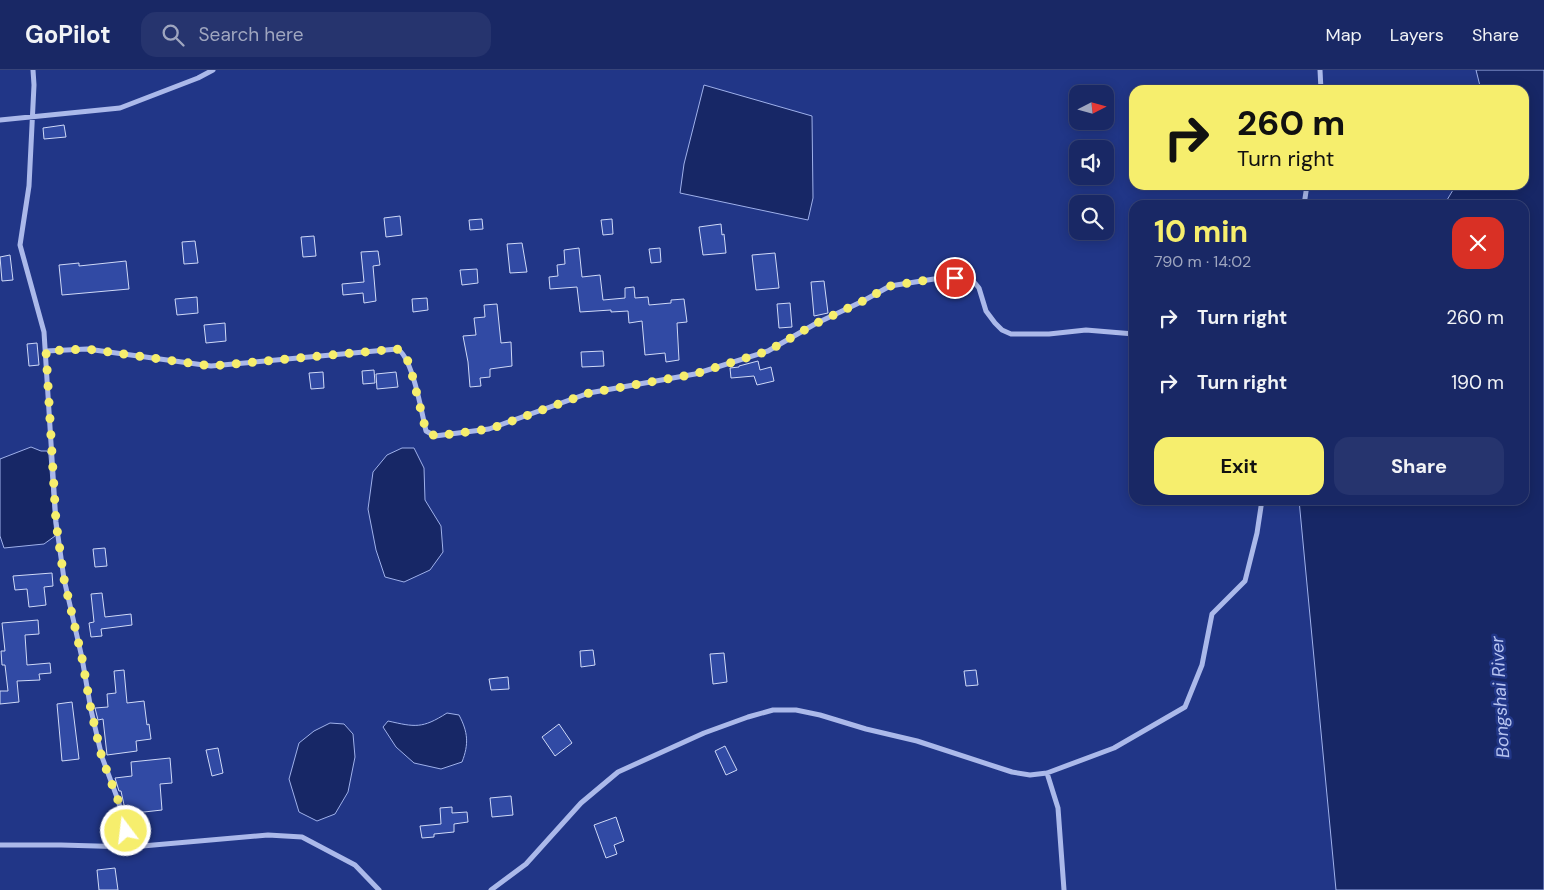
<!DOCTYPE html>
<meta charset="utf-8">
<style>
:root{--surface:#192865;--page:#26346e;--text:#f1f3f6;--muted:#9fa6bf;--line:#374479;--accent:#f6ee6d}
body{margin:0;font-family:"DM Sans",sans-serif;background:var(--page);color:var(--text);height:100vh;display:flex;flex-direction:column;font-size:19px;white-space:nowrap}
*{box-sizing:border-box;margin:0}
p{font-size:16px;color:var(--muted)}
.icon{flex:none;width:28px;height:28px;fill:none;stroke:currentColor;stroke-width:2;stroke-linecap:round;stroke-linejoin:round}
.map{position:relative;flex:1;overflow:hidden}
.details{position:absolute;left:1129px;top:130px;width:400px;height:305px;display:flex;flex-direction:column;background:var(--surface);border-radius:15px;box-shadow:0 2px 12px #0003,0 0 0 1px var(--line)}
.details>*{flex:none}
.top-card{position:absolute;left:1129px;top:15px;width:400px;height:105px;border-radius:15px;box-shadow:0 2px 12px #0003,0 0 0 1px var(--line);background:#f6ee6d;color:#111;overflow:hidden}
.needle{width:32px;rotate:84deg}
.tools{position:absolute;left:1069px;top:15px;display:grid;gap:10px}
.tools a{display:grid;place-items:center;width:45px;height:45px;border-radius:10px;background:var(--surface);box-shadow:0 2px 12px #0003,0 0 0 1px var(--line);font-size:25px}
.pin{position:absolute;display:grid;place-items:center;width:42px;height:42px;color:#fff;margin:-21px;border:2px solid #fff;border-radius:50%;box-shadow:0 1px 5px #0007}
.me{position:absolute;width:55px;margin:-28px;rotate:345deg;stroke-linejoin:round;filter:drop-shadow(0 0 4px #0008)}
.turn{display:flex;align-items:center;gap:18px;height:105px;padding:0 25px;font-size:22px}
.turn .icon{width:65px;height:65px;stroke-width:2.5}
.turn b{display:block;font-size:35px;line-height:42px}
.round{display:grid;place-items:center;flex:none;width:52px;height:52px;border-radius:15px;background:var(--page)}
.head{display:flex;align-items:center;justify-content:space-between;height:85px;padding:0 25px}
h1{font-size:30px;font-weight:700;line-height:38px;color:var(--accent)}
.primary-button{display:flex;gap:10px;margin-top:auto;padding:10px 25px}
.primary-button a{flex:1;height:58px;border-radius:15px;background:var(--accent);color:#111;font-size:20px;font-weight:700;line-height:58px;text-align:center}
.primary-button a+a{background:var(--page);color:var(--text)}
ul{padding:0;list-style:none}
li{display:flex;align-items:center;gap:15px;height:65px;padding:0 25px}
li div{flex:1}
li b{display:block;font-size:19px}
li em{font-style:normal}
header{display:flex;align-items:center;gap:30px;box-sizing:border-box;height:70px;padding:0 25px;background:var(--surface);border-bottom:1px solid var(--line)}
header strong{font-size:24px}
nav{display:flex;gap:28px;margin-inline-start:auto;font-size:18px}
.search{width:350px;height:45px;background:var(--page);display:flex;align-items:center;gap:12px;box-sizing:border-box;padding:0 18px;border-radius:15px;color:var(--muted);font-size:19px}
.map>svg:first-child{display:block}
</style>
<header>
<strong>GoPilot</strong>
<div class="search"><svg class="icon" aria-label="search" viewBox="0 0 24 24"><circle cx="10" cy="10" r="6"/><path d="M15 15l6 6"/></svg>Search here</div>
<nav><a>Map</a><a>Layers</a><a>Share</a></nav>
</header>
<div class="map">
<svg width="1544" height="820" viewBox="0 0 1544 820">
<rect width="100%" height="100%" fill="#213687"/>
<!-- water -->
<path fill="#172766" stroke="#9fb1eb" d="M 1476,0 L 1544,0 L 1544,820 L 1336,820 L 1299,430 L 1524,430 L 1524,135 L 1444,135 L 1456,115 L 1524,115 L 1524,20 L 1481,20 Z
M 704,15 L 812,46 L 813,128 L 808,150 L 680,123 L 684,94 Z
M 31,377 L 41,381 L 47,381 L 49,385 L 55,466 L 44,474 L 4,478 L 0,466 L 0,389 Z
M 402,378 L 414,378 L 424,398 L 425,430 L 441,456 L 443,482 L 430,500 L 404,512 L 385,507 L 376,480 L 368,439 L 373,402 L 387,385 Z
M 447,643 L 459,645 C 468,662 469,674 462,692 L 441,699 L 414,693 L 396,677 L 383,657 L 388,651 C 415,657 422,659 447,643 Z
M 330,653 L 344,654 L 353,664 L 355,687 L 348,722 L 335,744 L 317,751 L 299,742 L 289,709 L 299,673 L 314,661 Z"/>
<!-- building -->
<path fill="#314aa4" stroke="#cfd9f7" d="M 64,55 L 66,67 L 44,69 L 43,58 Z
M 400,146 L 402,165 L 386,167 L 384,148 Z
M 482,149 L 483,159 L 470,160 L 469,150 Z
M 612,149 L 613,164 L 603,165 L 601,150 Z
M 721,154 L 722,165 L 724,164 L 726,183 L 703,185 L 699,157 Z
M 314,166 L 316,186 L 303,187 L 301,167 Z
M 195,171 L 198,193 L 184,194 L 182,172 Z
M 522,173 L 527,202 L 510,203 L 507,174 Z
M 579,178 L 582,207 L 600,205 L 603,230 L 625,228 L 625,218 L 634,217 L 635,228 L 648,227 L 649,235 L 671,233 L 671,230 L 684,229 L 687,252 L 677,253 L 679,290 L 666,292 L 665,283 L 645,285 L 642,251 L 629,253 L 628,241 L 611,242 L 611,240 L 580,242 L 577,217 L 550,219 L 549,207 L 558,206 L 557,195 L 565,194 L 564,180 Z
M 660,178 L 661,192 L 651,193 L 649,179 Z
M 378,181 L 380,195 L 373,196 L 376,231 L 364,233 L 363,223 L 343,225 L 342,214 L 364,212 L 361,182 Z
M 775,183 L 779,218 L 756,220 L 752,185 Z
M 10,185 L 13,210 L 2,211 L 0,187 Z
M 126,191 L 129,219 L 62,225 L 59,195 L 79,193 L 79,196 Z
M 477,199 L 478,213 L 462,215 L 460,200 Z
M 824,211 L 828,243 L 814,246 L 811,212 Z
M 197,227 L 198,243 L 177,245 L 175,229 Z
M 427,228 L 428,240 L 413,242 L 412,229 Z
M 790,233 L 792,257 L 779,258 L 777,234 Z
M 497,234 L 501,273 L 511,272 L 512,296 L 490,299 L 490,307 L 480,308 L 481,316 L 470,317 L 468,292 L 463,266 L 476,265 L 474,248 L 485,247 L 484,235 Z
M 225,253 L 226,271 L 206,273 L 204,255 Z
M 37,273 L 39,295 L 29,296 L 27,274 Z
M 603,281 L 604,296 L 582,297 L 581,282 Z
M 758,291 L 760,300 L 771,297 L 774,311 L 757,315 L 754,306 L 731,308 L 730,298 L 739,297 L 739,296 Z
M 374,300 L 375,313 L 363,314 L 362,301 Z
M 323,302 L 324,318 L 311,319 L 309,303 Z
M 396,302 L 398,317 L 377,319 L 376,304 Z
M 105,478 L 107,496 L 95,497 L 93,479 Z
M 52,503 L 53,516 L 44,517 L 46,535 L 29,537 L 27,519 L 15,520 L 13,506 Z
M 102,523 L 105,547 L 131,544 L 132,555 L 101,559 L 102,566 L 91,567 L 89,553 L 94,552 L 91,524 Z
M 38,550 L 39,564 L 25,565 L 27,595 L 50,593 L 51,603 L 39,604 L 40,610 L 17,611 L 19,632 L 0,634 L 0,621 L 8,621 L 5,595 L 2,595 L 1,581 L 5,581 L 2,553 Z
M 593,580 L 595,595 L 581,597 L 580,581 Z
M 724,583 L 727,612 L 713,614 L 710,584 Z
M 124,600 L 127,633 L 144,631 L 147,655 L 149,654 L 151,669 L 136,671 L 137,681 L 107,685 L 103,649 L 98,650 L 95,638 L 108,637 L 107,624 L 116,623 L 114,601 Z
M 976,600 L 978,615 L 966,616 L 964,601 Z
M 508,607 L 509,619 L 491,620 L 489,609 Z
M 72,632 L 79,689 L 62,691 L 57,634 Z
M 559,654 L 572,673 L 555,686 L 542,667 Z
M 725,676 L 737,700 L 726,705 L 715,681 Z
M 218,678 L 223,703 L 212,706 L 206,680 Z
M 170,688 L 172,713 L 160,714 L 162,740 L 126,744 L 121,721 L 119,721 L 115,708 L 132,706 L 131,692 Z
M 511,726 L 513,745 L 492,747 L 490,728 Z
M 452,737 L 452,743 L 467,742 L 468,752 L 454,754 L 454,762 L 434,764 L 434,767 L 422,768 L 420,756 L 441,754 L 440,738 Z
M 616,747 L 624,771 L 614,775 L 617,784 L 606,788 L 594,755 Z
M 119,753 L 121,767 L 108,769 L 106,754 Z
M 115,798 L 118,820 L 99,820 L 97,800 Z"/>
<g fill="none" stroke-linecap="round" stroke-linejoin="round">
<!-- street -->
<path stroke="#abb9ea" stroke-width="5" d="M 33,0 L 34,15 L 29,116 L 20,175 L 44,262 L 56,452 L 64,509 L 82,588 L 91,640 L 102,687 L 118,730 L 131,777
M 1320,0 L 1321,20
M 0,50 L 120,38 L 198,8 L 213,0
M 1304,135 L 1307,115
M 46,281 L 87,279 L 211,296 L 397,279 C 412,285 422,344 426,361 L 435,366 L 489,359 L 589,323 L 695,304 L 768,281 L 815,254 L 863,231 L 890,216 L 934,209 L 955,208 L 974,212 L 979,218 L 986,241 L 995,253 L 1002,260 L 1011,264 L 1049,264 L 1086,260 L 1134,264
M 1047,703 L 1058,738 L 1064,820
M 0,775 L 61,775 L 131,777 L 268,765 L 302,767 L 355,795 L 379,820
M 491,820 L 526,794 L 581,733 L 618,702 L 704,663 L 748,647 L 773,640 L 796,640 L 820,645 L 866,659 L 917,671 L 1012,702 L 1030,705 L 1047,703 L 1114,678 L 1185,637 L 1202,595 L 1212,544 L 1245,511 L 1257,463 L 1262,430"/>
</g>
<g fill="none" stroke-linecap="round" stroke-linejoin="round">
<!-- route -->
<path stroke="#f6ee6d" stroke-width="9" stroke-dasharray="0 16.2" d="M 126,761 L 118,730 L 102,688 L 91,640 L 82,588 L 64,509 L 56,452 L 46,281 L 87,279 L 211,296 L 397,279 L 402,281 L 409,293 L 413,308 L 426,361 L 435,366 L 490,359 L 589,323 L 695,304 L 768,281 L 815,254 L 863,231 L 890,216 L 934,209 L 955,208"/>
</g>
<g text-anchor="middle" stroke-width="5" stroke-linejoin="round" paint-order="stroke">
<!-- water labels -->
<g font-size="18" font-style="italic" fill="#b7c4f1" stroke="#213687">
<text transform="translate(1500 627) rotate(-93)" y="6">Bongshai River</text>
</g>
</g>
</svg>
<div class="tools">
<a><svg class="needle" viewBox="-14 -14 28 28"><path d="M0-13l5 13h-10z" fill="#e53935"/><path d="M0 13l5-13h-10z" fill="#9fa6bf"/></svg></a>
<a><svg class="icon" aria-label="sound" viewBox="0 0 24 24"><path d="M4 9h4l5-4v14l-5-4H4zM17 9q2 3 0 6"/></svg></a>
<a><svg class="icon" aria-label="search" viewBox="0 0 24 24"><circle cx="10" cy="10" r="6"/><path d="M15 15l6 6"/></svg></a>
</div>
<div class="pin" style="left:955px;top:208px;background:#d93025"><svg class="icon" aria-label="arrive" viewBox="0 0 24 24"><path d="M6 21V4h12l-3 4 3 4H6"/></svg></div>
<svg class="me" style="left:126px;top:761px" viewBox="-20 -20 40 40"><circle r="17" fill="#f6ee6d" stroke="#fff" stroke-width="3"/><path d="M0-11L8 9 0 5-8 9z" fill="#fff"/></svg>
<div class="top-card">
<div class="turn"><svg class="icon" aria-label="right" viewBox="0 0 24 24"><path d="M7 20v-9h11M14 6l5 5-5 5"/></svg><div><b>260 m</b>Turn right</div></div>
</div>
<section class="details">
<div class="head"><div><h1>10 min</h1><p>790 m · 14:02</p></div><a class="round" style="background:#d93025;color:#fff"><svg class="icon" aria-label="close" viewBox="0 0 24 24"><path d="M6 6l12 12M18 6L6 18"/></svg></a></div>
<ul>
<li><svg class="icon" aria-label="right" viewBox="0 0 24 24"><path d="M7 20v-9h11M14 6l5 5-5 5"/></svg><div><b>Turn right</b></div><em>260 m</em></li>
<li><svg class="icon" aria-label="right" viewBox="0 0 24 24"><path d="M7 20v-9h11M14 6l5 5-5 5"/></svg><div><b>Turn right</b></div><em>190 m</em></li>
</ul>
<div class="primary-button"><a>Exit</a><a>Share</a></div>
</section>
</div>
